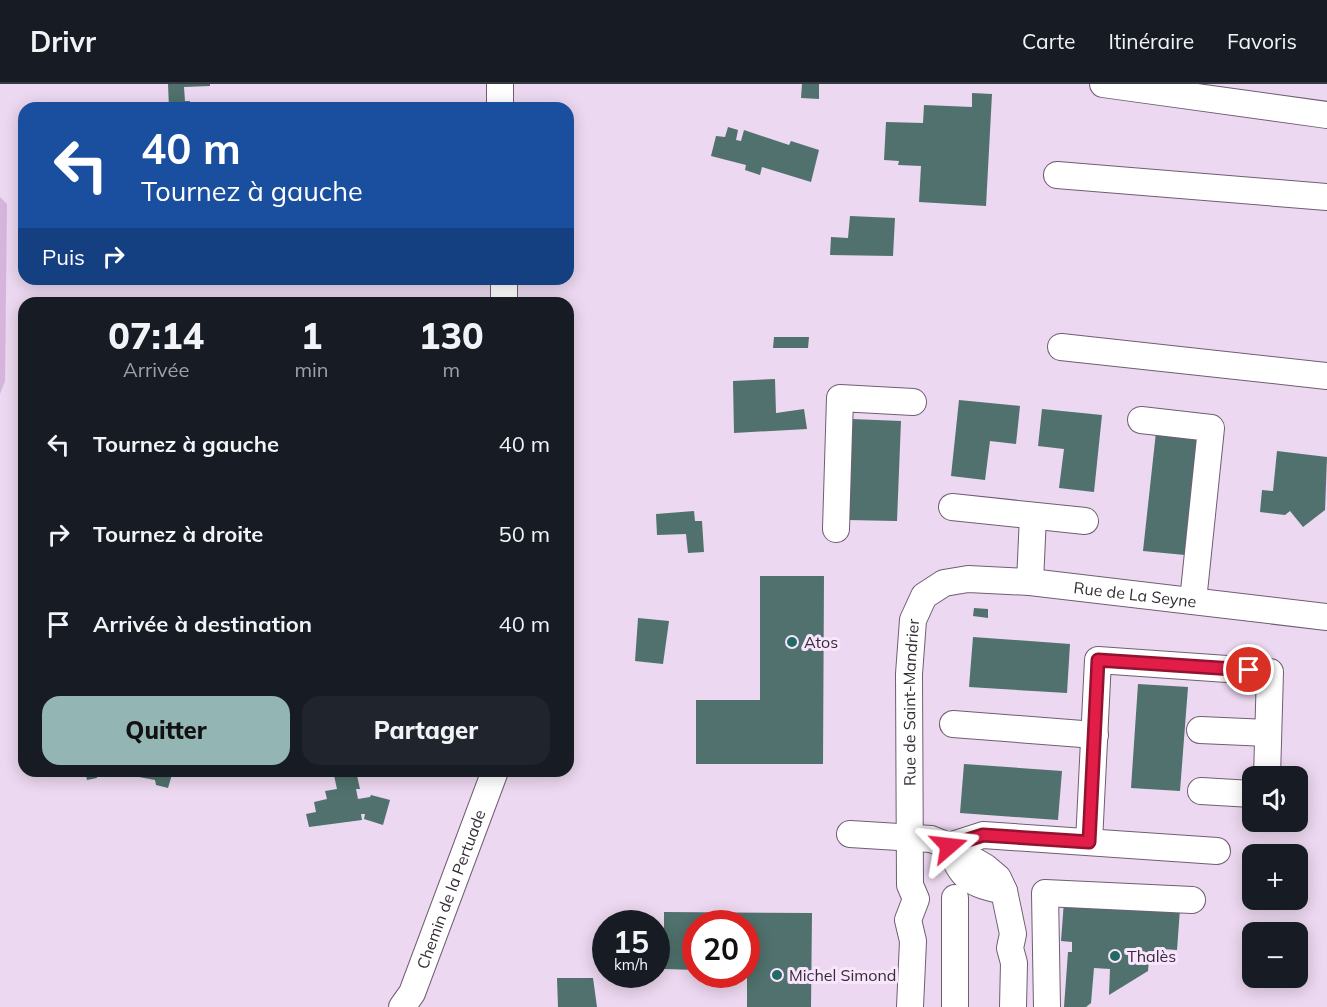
<!DOCTYPE html>
<html lang="fr">
<meta charset="utf-8">
<style>
:root{--surface:#171b24;--page:#20242c;--text:#f1f3f6;--muted:#9ea1a6;--line:#363941;--accent:#93b6b4}
body{margin:0;font-family:Mulish,sans-serif;background:var(--page);color:var(--text);height:100vh;display:flex;flex-direction:column;font-size:22px;white-space:nowrap}
*{box-sizing:border-box;margin:0}
p{font-size:20px;color:var(--muted)}
.icon{flex:none;width:33px;height:33px;fill:none;stroke:currentColor;stroke-width:2;stroke-linecap:round;stroke-linejoin:round}
.map{position:relative;flex:1;overflow:hidden}
.details{position:absolute;left:18px;top:213px;width:556px;height:480px;display:flex;flex-direction:column;background:var(--surface);border-radius:18px;box-shadow:0 3px 15px #0003}
.details>*{flex:none}
.guide{position:absolute;left:18px;top:18px;width:556px;height:183px;border-radius:18px;box-shadow:0 3px 15px #0003;background:#1a4fa0;color:#fff;overflow:hidden}
.buttons{position:absolute;left:1242px;top:682px;display:grid;gap:12px}
.buttons a{display:grid;place-items:center;width:66px;height:66px;border-radius:12px;background:var(--surface);box-shadow:0 3px 15px #0003;font-size:30px}
.speed{position:absolute;left:592px;top:826px;display:flex;gap:12px;font-size:30px;font-weight:700;text-align:center}
.speed>*{display:grid;place-content:center;width:78px;height:78px;border-radius:50%;background:var(--surface);box-shadow:0 3px 15px #0003;line-height:1}
.speed small{font-size:15px;font-weight:400}
.speed .limit{border:9px solid #d22;background:#fff;color:#111}
.pin{position:absolute;display:grid;place-items:center;width:51px;height:51px;color:#fff;margin:-26px;border:3px solid #fff;border-radius:50%;box-shadow:0 2px 6px #0007}
.me{position:absolute;width:66px;margin:-33px;rotate:73deg;stroke-linejoin:round;filter:drop-shadow(0 0 4px #0008)}
.turn{display:flex;align-items:center;gap:21px;height:126px;padding:0 24px;font-size:27px}
.turn .icon{width:78px;height:78px;stroke-width:2.5}
.turn b{display:block;font-size:42px;line-height:51px}
.then{display:flex;align-items:center;height:57px;padding:0 24px;background:#0003;gap:12px;font-size:22px}
.eta{display:flex;justify-content:space-evenly;align-items:center;height:102px;text-align:center}
.eta b{font-size:36px;font-weight:800;line-height:42px}
.action{display:flex;gap:12px;margin-top:auto;padding:12px 24px}
.action a{flex:1;height:69px;border-radius:18px;background:var(--accent);color:#111;font-size:24px;font-weight:800;line-height:69px;text-align:center}
.action a+a{background:var(--page);color:var(--text)}
ul{padding:0;list-style:none}
li{display:flex;align-items:center;gap:18px;height:90px;padding:0 24px}
li div{flex:1}
li b{display:block;font-size:22px}
li em{font-style:normal}
header{display:flex;align-items:center;gap:36px;box-sizing:border-box;height:84px;padding:0 30px;background:var(--surface);border-bottom:2px solid var(--line)}
header strong{font-size:28px}
nav{display:flex;gap:33px;margin-inline-start:auto;font-size:21px}
.map>svg:first-child{display:block}
</style>
<header>
<strong>Drivr</strong>
<nav><a>Carte</a><a>Itinéraire</a><a>Favoris</a></nav>
</header>
<div class="map">
<svg width="1327" height="923" viewBox="0 0 1327 923">
<rect width="100%" height="100%" fill="#ecd8f0"/>
<!-- green -->
<path fill="#d6b5dd" d="M 0,113 L 7,120 L 5,297 L 0,310 Z"/>
<!-- building -->
<path fill="#50716d" d="M 168,0 L 210,0 L 210,2 L 184,3 L 185,17 L 190,17 L 190,24 L 169,24 Z
M 802,0 L 819,0 L 819,15 L 801,14 Z
M 972,9 L 992,10 L 986,122 L 919,118 L 921,82 L 898,81 L 899,77 L 884,76 L 886,38 L 923,39 L 924,21 L 972,23 Z
M 728,43 L 738,46 L 736,56 L 741,57 L 744,46 L 789,61 L 791,57 L 819,66 L 811,98 L 762,83 L 760,91 L 745,86 L 746,81 L 711,72 L 716,52 L 725,53 Z
M 850,132 L 895,134 L 893,172 L 830,171 L 831,153 L 848,154 Z
M 774,253 L 809,253 L 808,264 L 773,264 Z
M 775,295 L 776,329 L 804,325 L 807,345 L 734,349 L 733,297 Z
M 959,316 L 1020,322 L 1016,360 L 990,357 L 985,396 L 951,392 Z
M 1042,325 L 1102,331 L 1094,408 L 1059,404 L 1064,365 L 1038,362 Z
M 852,335 L 901,337 L 897,437 L 848,436 Z
M 1156,348 L 1198,352 L 1185,471 L 1143,467 Z
M 1277,367 L 1327,373 L 1325,426 L 1303,443 L 1290,427 L 1285,431 L 1260,428 L 1262,406 L 1273,407 Z
M 694,427 L 695,437 L 702,437 L 704,468 L 688,469 L 686,450 L 657,451 L 656,430 Z
M 760,492 L 824,492 L 823,680 L 696,680 L 696,616 L 760,616 Z
M 974,524 L 988,525 L 988,534 L 973,532 Z
M 638,534 L 669,537 L 663,580 L 635,577 Z
M 973,553 L 1070,560 L 1067,609 L 969,603 Z
M 1138,600 L 1188,603 L 1180,707 L 1131,704 Z
M 964,680 L 1062,687 L 1058,736 L 960,729 Z
M 85,687 L 96,687 L 97,694 L 87,696 Z
M 138,687 L 173,687 L 168,704 L 156,701 L 155,696 L 139,693 Z
M 333,687 L 356,687 L 360,705 L 356,705 L 358,715 L 370,713 L 371,711 L 390,716 L 383,741 L 364,735 L 365,730 L 361,730 L 362,736 L 309,743 L 306,730 L 316,728 L 314,718 L 327,715 L 325,707 L 337,705 Z
M 1064,817 L 1180,825 L 1177,866 L 1163,865 L 1163,876 L 1149,876 L 1148,887 L 1109,911 L 1110,885 L 1094,884 L 1091,919 L 1086,923 L 1064,923 L 1068,868 L 1072,868 L 1072,858 L 1061,857 Z
M 664,828 L 812,829 L 811,923 L 747,923 L 747,840 L 696,840 L 696,886 L 664,885 Z
M 557,894 L 593,894 L 597,923 L 558,923 Z"/>
<g fill="none" stroke-linecap="round" stroke-linejoin="round">
<defs>
<g id="minor">
<path d="M 1103,0 L 1327,31"/>
<path d="M 500,24 L 500,0"/>
<path d="M 1057,91 L 1327,113"/>
<path d="M 504,195 L 504,219"/>
<path d="M 1061,263 L 1327,292"/>
<path d="M 1141,336 L 1211,344 L 1193,517"/>
<path d="M 952,423 L 1085,437"/>
<path d="M 836,445 L 840,314 L 913,318"/>
<path d="M 1030,498 L 1033,432"/>
<path d="M 953,640 L 1095,651"/>
<path d="M 1200,646 L 1268,649"/>
<path d="M 1201,707 L 1252,710"/>
<path d="M 850,750 L 931,755 L 949,762 L 985,783 L 998,794 L 1004,807 L 1013,850 L 1010,864 L 1014,879 L 1013,923"/>
<path d="M 1089,758 L 1098,576 L 1270,588 L 1267,693"/>
<path d="M 949,762 L 983,751 L 1217,767"/>
<path d="M 949,762 C 963,796 969,799 1004,807"/>
<path id="s1" d="M 402,923 L 412,909 L 495,687"/>
<path id="s2" d="M 910,923 L 913,857 L 908,836 L 916,815 L 910,801 L 909,590 L 913,536 L 924,512 L 944,499 L 968,495 L 1030,498 L 1327,533"/>
<path d="M 955,923 L 955,814"/>
<path d="M 1047,923 L 1045,809 L 1192,816"/>
</g>
</defs>
<!-- minor casing -->
<use href="#minor" stroke="#6f5e72" stroke-width="28"/>
<!-- minor -->
<use href="#minor" stroke="#fff" stroke-width="26"/>
</g>
<g fill="none" stroke-linecap="round" stroke-linejoin="round">
<defs>
<path id="route" d="M 949,762 L 983,751 L 1089,758 L 1098,576 L 1249,586"/>
</defs>
<!-- route casing -->
<use href="#route" stroke="#92132f" stroke-width="15"/>
<!-- route -->
<use href="#route" stroke="#e11d48" stroke-width="10"/>
</g>
<!-- markers -->
<g fill="#216b64" stroke="#f9e5fd" stroke-width="2">
<circle cx="792" cy="558" r="6"/>
<circle cx="1115" cy="872" r="6"/>
<circle cx="777" cy="891" r="6"/>
</g>
<g text-anchor="middle" stroke-width="6" stroke-linejoin="round" paint-order="stroke">
<!-- street labels -->
<g font-size="16" fill="#342d35" stroke="#f9e5fd">
<text dy="6" stroke="none"><textPath href="#s2" startOffset="633">Rue de La Seyne</textPath></text>
<text dy="6" stroke="none"><textPath href="#s2" startOffset="308">Rue de Saint-Mandrier</textPath></text>
<text dy="6" stroke="none"><textPath href="#s1" startOffset="128">Chemin de la Pertuade</textPath></text>
</g>
<!-- poi labels -->
<g font-size="16" fill="#342d35" stroke="#f9e5fd" text-anchor="start">
<text x="804" y="564">Atos</text>
<text x="1127" y="878">Thalès</text>
<text x="789" y="897">Michel Simond</text>
</g>
</g>
</svg>
<div class="buttons">
<a><svg class="icon" aria-label="sound" viewBox="0 0 24 24"><path d="M4 9h4l5-4v14l-5-4H4zM17 9q2 3 0 6"/></svg></a>
<a>+</a>
<a>−</a>
</div>
<div class="speed"><div>15<small>km/h</small></div><div class="limit">20</div></div>
<div class="pin" style="left:1249px;top:586px;background:#d93025"><svg class="icon" aria-label="arrive" viewBox="0 0 24 24"><path d="M6 21V4h12l-3 4 3 4H6"/></svg></div>
<svg class="me" style="left:949px;top:762px" viewBox="-20 -20 40 40"><path d="M0-17L14 15 0 8-14 15z" fill="#e11d48" stroke="#fff" stroke-width="4"/></svg>
<div class="guide">
<div class="turn"><svg class="icon" aria-label="left" viewBox="0 0 24 24"><path d="M17 20v-9H6M10 6l-5 5 5 5"/></svg><div><b>40 m</b>Tournez à gauche</div></div>
<div class="then">Puis<svg class="icon" aria-label="right" viewBox="0 0 24 24"><path d="M7 20v-9h11M14 6l5 5-5 5"/></svg></div>
</div>
<section class="details">
<div class="eta">
<div><b>07:14</b><p>Arrivée</p></div>
<div><b>1</b><p>min</p></div>
<div><b>130</b><p>m</p></div>
</div>
<ul>
<li><svg class="icon" aria-label="left" viewBox="0 0 24 24"><path d="M17 20v-9H6M10 6l-5 5 5 5"/></svg><div><b>Tournez à gauche</b></div><em>40 m</em></li>
<li><svg class="icon" aria-label="right" viewBox="0 0 24 24"><path d="M7 20v-9h11M14 6l5 5-5 5"/></svg><div><b>Tournez à droite</b></div><em>50 m</em></li>
<li><svg class="icon" aria-label="arrive" viewBox="0 0 24 24"><path d="M6 21V4h12l-3 4 3 4H6"/></svg><div><b>Arrivée à destination</b></div><em>40 m</em></li>
</ul>
<div class="action"><a>Quitter</a><a>Partager</a></div>
</section>
</div>
